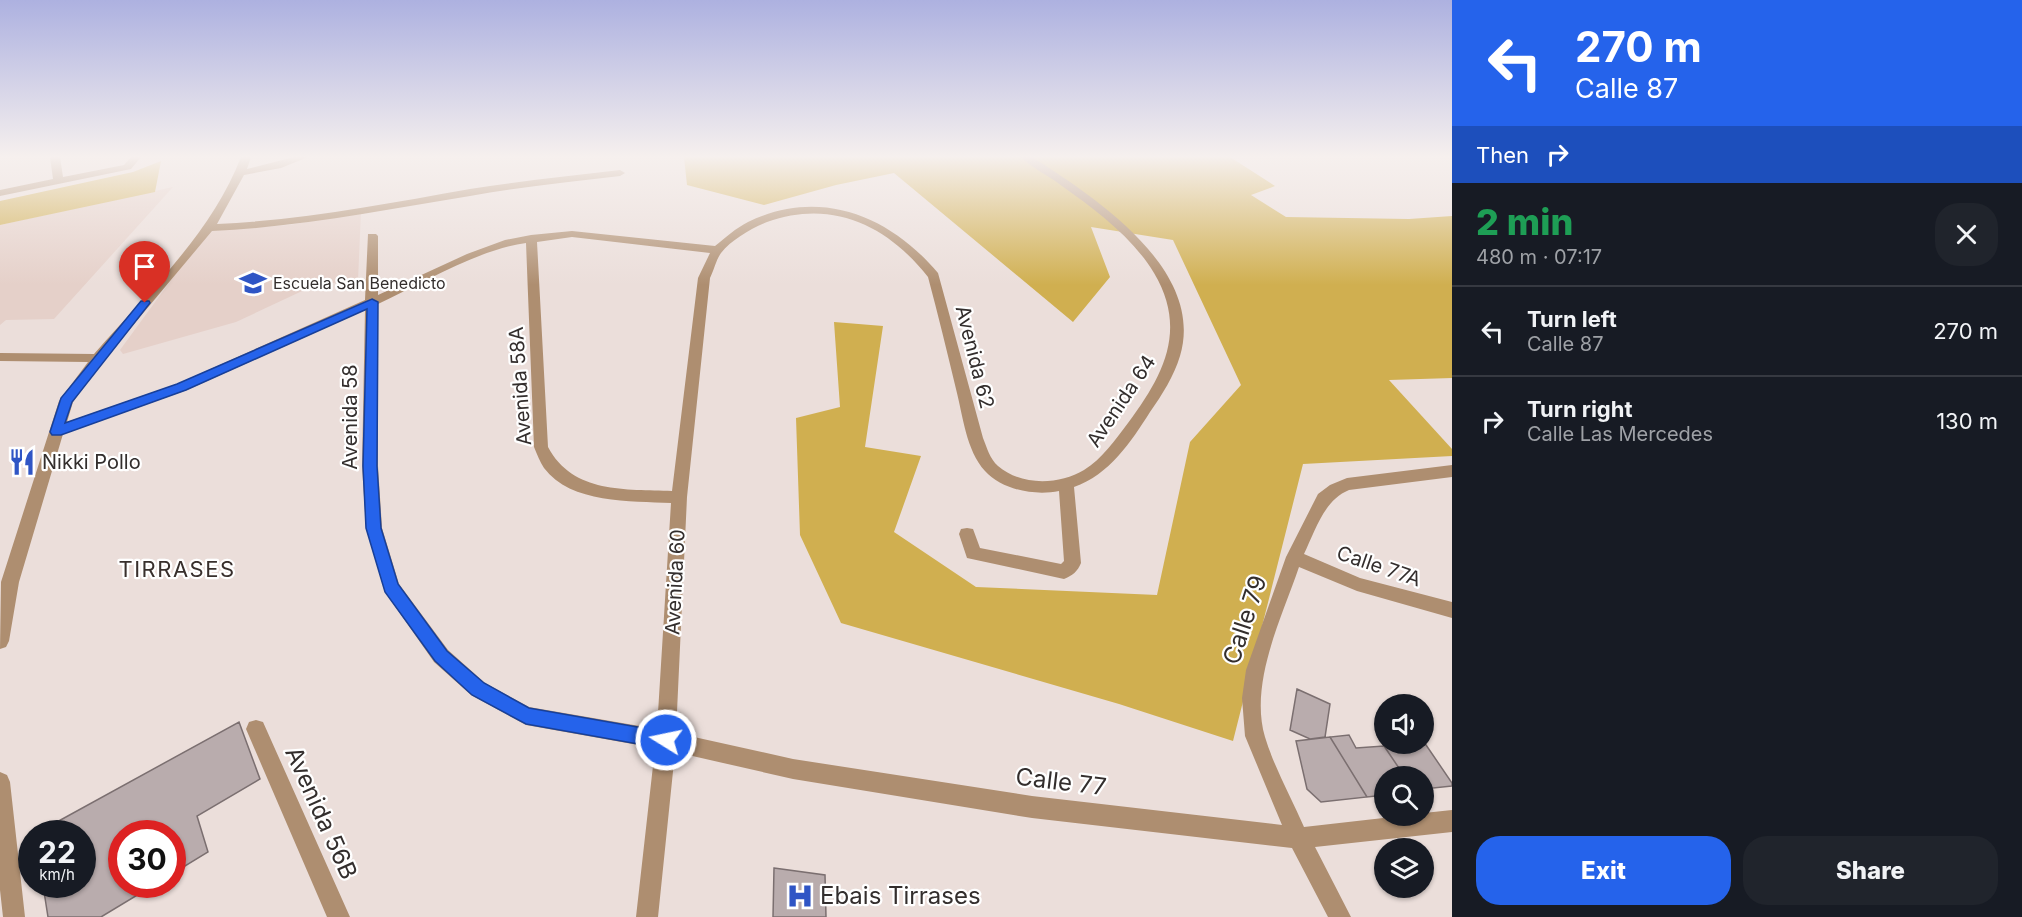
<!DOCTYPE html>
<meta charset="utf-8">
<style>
:root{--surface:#171b24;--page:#20242c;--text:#f1f3f6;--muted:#9ea1a6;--line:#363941;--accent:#2563eb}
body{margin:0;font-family:Inter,sans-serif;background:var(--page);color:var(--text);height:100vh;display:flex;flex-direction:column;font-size:22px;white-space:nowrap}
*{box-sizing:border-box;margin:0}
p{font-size:20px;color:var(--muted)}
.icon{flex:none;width:33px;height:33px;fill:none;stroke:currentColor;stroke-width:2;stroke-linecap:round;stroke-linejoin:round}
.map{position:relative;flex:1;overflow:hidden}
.sheet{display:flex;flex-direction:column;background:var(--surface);width:570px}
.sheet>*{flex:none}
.guide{background:#2563eb;color:#fff;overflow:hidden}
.buttons{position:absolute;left:1374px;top:694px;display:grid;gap:12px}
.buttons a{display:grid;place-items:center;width:60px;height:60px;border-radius:50%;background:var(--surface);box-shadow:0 2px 4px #0004;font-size:30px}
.speed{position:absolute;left:18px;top:820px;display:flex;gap:12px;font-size:30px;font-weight:700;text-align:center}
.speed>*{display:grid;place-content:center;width:78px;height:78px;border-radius:50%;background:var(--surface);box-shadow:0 2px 4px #0004;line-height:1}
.speed small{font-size:15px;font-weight:400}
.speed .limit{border:9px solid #d22;background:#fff;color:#111}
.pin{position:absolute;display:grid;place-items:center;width:51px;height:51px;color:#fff;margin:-62px -26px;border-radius:50% 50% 50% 0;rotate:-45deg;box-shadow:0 0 6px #0007}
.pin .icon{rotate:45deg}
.me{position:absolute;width:66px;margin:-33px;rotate:280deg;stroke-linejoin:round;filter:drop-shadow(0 0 4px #0008)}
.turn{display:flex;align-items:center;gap:21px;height:126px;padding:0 24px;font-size:27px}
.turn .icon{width:78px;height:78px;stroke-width:2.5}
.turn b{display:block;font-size:42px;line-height:51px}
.then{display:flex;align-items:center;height:57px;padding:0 24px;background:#0003;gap:12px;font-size:22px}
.round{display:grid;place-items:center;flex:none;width:63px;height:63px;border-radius:24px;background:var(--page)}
.overview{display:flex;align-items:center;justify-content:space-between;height:102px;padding:0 24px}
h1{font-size:36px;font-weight:800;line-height:45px;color:#1e9e55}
.button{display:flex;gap:12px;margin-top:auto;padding:12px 24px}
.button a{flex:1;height:69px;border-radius:24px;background:var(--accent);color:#fff;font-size:24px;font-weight:800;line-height:69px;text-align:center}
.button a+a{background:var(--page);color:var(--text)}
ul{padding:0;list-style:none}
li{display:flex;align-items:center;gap:18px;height:90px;padding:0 24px;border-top:2px solid var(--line)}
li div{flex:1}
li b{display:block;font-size:22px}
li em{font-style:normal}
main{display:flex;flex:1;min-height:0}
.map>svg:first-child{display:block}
</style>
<main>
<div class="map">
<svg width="1452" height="917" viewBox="0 0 1452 917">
<rect width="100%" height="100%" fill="#ebdeda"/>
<!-- built -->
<path fill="#e5d0c9" d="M 173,187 L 54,319 L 6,320 L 0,325 L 0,225 Z
M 361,212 L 358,280 L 315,285 L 236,322 L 123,354 L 120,350 L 207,231 L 289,225 Z"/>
<!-- green -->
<path fill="#d0af50" d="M 684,157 L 1230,157 L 1275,186 L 1251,195 L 1286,217 L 1409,219 L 1452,216 L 1452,378 L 1389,380 L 1452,449 L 1452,456 L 1303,464 L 1233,741 L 1119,704 L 841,623 L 800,535 L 796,418 L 840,407 L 834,322 L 883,326 L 865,447 L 921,456 L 894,532 L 976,587 L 1157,595 L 1190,442 L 1241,385 L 1173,240 L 1091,227 L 1110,277 L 1073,322 L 894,173 L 836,185 L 764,205 L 687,185 Z
M 161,161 L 155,192 L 0,225 L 0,201 L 133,172 Z"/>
<!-- building -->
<path fill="#b9acad" stroke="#7b6f70" stroke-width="1.5" d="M 1297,689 L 1330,704 L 1325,737 L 1310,739 L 1290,730 Z
M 239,722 L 260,779 L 197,816 L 208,852 L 172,874 L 172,834 L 122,834 L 122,885 L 154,885 L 101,917 L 48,917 L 43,885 L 82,885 L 82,834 L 35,834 Z
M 1349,735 L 1356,748 L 1384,746 L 1405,777 L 1384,777 L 1384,795 L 1367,797 L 1330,737 Z
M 1384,736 L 1384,744 L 1424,744 L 1424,742 L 1452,783 L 1452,786 L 1424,789 L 1424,777 L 1405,777 L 1378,737 Z
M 1330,737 L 1367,797 L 1321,802 L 1307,789 L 1296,741 Z
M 774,868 L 825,875 L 826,917 L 773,917 Z"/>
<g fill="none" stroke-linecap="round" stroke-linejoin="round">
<!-- minor -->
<path fill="#ae8e70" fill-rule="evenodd" d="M 50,157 L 60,157 L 63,177 L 124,165 L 131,157 L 141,157 L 131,169 L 0,196 L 0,190 L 53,179 Z
M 241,157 L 251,157 L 247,169 L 294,157 L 308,157 L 281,168 L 244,175 L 217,224 C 303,220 385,204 470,189 C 520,181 570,176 620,170 L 625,173 L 620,176 C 570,182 520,187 470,196 C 384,210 300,227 212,231 L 103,361 L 73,402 L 67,422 L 177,384 L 365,300 L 368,234 L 376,234 L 378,236 L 378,295 L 467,254 L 505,240 L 531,235 L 572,231 L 715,246 C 725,238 736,228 748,222 C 820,187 890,216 938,273 L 983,438 C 987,448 990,459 998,466 C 1021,486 1059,485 1084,470 C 1102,459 1115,440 1128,423 C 1163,376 1188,330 1154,273 C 1133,238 1096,210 1062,186 C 1049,176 1032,168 1021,157 L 1032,157 C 1093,196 1206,269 1180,356 C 1174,376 1162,395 1150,412 C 1131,442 1109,475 1074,487 L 1081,563 C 1078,571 1072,576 1064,579 L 967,558 L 959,534 L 961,529 L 967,528 L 973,529 L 980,548 L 1061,564 L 1064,561 L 1059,491 C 1035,496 1002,490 985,471 C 966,450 963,416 956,389 C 947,352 938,314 928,277 C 887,225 832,199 767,222 C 752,228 731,240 721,253 C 716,260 714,270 710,278 L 687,497 L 676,733 L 793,759 L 1032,796 L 1282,825 L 1245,736 L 1242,698 L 1246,670 L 1286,557 L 1318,494 L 1330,485 L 1347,478 L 1452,465 L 1452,477 L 1349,490 C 1324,500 1315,531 1304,554 L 1360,578 L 1452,602 L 1452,618 L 1357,591 L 1299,567 C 1282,617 1249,683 1265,737 C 1274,767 1291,797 1304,827 L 1401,816 L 1424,816 L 1424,813 L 1452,810 L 1452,832 L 1315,847 L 1351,917 L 1328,917 L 1292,848 L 1032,818 L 793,779 L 675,752 L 658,917 L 636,917 L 655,748 L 526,725 L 471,695 L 434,662 L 385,592 L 366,528 L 362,466 L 365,310 L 187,390 L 63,434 L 19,582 L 9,641 L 6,647 L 0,649 L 1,582 L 59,401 L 88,362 L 0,361 L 0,353 L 94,354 C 147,293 212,233 241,157 ZM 572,237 L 710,253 L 698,278 L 672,491 C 626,489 573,494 548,447 L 537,242 ZM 526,243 L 534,447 C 537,454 540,462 544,468 C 571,504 631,501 671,503 L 657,729 L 529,707 L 485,683 L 448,650 L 399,584 L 382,528 L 378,466 L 378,304 C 421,284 479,249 526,243 Z
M 256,720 L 263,722 L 350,917 L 327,917 L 246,729 L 249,722 Z
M 0,772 L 7,775 L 10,782 L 25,917 L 3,917 L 0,890 Z"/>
</g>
<!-- sky -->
<linearGradient id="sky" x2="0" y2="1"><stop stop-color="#adb1e0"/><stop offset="0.55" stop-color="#f6f0ee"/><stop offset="1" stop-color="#f6f0ee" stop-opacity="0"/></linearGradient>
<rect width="1452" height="285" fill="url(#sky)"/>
<!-- route -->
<path fill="#2563eb" stroke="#184099" stroke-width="1.5" d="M 372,299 L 378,302 L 377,466 L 381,528 L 398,584 L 447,651 L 484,683 L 529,708 L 666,732 L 673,734 L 675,740 L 673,747 L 666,749 L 526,724 L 472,695 L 435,661 L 385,592 L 366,528 L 363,466 L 367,309 L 186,390 L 61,435 L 52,435 L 50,432 L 61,398 L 141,301 L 149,301 L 150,303 L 72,402 L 65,423 L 177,384 Z"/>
<!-- icons -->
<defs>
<symbol id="school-bare" viewBox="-9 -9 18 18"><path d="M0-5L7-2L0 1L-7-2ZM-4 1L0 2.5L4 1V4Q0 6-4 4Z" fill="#2f55c5" stroke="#fff" stroke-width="2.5" paint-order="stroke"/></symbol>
<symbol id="restaurant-bare" viewBox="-9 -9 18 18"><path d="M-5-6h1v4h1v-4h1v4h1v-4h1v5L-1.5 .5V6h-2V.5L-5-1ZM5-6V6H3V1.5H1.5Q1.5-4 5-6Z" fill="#2f55c5" stroke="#fff" stroke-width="2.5" paint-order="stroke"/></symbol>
<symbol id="hospital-bare" viewBox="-9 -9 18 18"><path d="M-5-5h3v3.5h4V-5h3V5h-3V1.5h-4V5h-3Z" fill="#2f55c5" stroke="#fff" stroke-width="2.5" paint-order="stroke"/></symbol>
</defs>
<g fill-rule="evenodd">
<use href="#school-bare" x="234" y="264" width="38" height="38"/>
<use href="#restaurant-bare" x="3" y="443" width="38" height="38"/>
<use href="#hospital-bare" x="781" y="877" width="38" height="38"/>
</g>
<g text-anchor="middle" stroke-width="4.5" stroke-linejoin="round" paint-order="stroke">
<!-- far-poi labels -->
<g font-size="16" fill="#332e2d" stroke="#fff" text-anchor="start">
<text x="273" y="289">Escuela San Benedicto</text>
</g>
<!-- street labels -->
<g font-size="20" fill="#332e2d" stroke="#fff">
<text transform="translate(975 357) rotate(76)" y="7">Avenida 62</text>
<text transform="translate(520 386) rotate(-94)" y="7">Avenida 58A</text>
<text transform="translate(1121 401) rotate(-56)" y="7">Avenida 64</text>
<text transform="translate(350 417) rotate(-90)" y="7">Avenida 58</text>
<text transform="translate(1379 566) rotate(19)" y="7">Calle 77A</text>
<text transform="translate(675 582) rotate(-87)" y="7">Avenida 60</text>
</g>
<!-- poi labels -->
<g font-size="20" fill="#332e2d" stroke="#fff" text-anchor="start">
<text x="42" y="469">Nikki Pollo</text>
</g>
<!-- quarter labels -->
<g font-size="22" letter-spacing="1.5" fill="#382f2c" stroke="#fff">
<text x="177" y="577">TIRRASES</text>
</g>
<!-- near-street labels -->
<g font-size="24" fill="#332e2d" stroke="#fff">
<text transform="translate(1245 620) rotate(-72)" y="8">Calle 79</text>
<text transform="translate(1061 782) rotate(7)" y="8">Calle 77</text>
<text transform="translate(321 813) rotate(66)" y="8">Avenida 56B</text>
</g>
<!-- near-poi labels -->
<g font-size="24" fill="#332e2d" stroke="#fff" text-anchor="start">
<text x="820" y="904">Ebais Tirrases</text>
</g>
</g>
</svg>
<div class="buttons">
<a><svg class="icon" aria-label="sound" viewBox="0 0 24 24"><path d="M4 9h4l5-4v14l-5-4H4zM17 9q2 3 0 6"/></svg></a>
<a><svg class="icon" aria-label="search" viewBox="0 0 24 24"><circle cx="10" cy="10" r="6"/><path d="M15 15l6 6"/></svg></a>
<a><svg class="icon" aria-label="layers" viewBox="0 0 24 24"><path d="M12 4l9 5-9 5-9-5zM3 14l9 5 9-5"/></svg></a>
</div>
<div class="speed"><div>22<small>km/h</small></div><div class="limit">30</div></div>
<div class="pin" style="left:145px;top:303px;background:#d93025"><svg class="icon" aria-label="arrive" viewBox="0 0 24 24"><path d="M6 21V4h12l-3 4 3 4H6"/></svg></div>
<svg class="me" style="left:666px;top:740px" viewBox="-20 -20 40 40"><circle r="17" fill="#2563eb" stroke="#fff" stroke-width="3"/><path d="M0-11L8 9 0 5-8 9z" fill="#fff"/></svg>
</div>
<section class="sheet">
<div class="guide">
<div class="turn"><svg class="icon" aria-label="left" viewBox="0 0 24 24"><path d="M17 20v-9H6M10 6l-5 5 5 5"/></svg><div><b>270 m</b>Calle 87</div></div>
<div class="then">Then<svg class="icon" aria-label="right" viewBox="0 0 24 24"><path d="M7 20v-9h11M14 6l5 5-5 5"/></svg></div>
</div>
<div class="overview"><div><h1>2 min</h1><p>480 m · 07:17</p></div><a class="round"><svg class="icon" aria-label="close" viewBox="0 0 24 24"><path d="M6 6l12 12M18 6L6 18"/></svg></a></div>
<ul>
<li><svg class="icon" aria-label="left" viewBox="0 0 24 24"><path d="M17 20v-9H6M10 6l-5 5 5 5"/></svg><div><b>Turn left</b><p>Calle 87</p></div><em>270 m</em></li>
<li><svg class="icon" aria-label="right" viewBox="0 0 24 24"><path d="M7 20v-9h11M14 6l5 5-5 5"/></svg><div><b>Turn right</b><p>Calle Las Mercedes</p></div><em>130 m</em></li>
</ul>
<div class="button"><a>Exit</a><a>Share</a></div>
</section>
</main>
